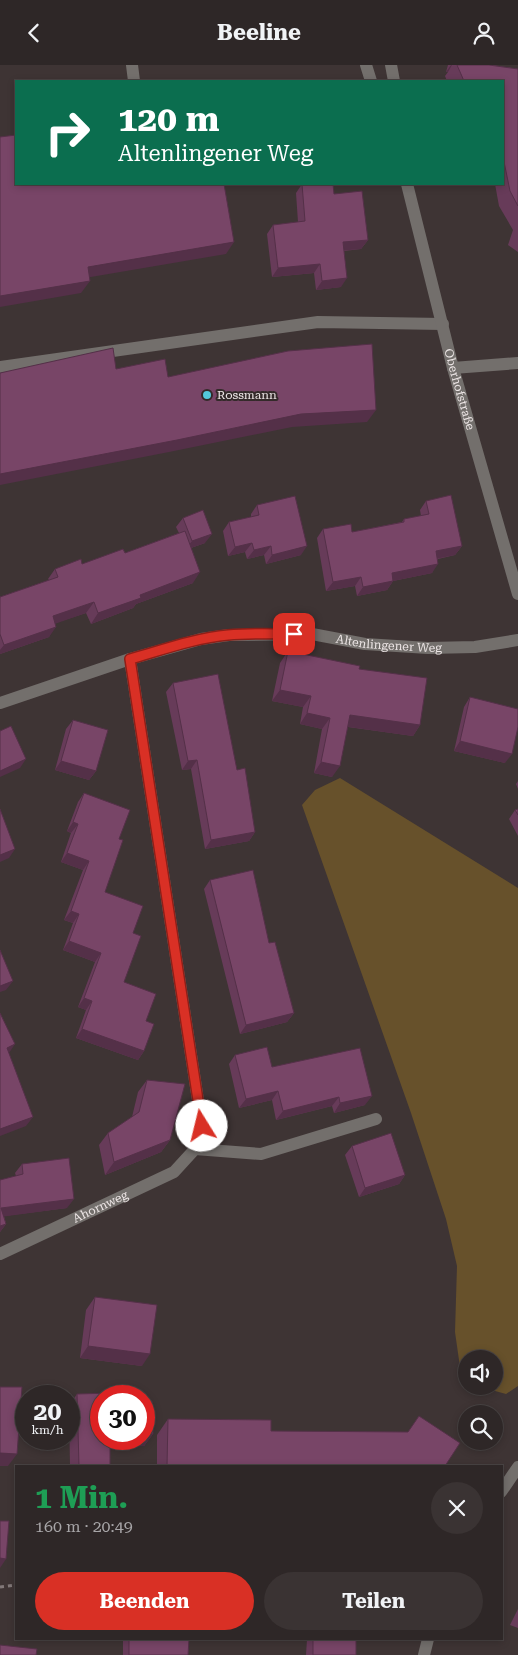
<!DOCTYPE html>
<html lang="de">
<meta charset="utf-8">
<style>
:root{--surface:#2e2727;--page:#3a3333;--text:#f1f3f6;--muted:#a7a5a7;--line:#494444;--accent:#d93025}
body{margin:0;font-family:"Roboto Serif",serif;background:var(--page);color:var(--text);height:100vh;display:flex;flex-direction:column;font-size:19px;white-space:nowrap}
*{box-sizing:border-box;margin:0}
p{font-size:16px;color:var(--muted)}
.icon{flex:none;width:28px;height:28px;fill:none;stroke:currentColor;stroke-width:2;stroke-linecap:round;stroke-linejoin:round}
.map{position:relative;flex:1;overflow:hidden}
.sheet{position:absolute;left:15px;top:1400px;width:488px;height:175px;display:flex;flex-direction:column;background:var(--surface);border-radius:0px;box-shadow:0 2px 8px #0003,0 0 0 1px var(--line)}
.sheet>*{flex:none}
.top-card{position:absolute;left:15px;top:15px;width:489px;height:105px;border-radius:0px;box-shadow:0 2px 8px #0003,0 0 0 1px var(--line);background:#0b6e4f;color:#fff;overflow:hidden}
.tools{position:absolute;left:458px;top:1285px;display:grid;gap:10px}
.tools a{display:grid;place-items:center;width:45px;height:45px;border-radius:50%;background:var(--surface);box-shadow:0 2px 8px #0003,0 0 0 1px var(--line);font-size:25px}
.speed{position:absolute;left:15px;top:1320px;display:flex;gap:10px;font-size:25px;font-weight:700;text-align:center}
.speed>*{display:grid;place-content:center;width:65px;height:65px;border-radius:50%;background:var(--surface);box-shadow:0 2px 8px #0003,0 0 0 1px var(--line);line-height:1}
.speed small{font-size:12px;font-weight:400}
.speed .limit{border:8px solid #d22;background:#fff;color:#111}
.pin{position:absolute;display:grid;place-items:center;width:42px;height:42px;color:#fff;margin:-21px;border-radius:10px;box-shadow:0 2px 8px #0006}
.me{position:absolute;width:55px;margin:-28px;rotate:351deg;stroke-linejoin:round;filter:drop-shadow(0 0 4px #0008)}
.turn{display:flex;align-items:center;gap:18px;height:105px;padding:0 20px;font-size:22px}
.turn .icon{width:65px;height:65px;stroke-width:2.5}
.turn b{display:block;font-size:35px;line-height:42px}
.round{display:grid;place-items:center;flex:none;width:52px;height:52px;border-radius:26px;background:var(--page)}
.headline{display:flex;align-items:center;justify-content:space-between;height:85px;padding:0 20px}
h1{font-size:30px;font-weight:700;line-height:38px;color:#1e9e55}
.button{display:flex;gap:10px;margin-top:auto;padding:10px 20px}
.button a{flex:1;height:58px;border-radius:30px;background:var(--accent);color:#fff;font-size:20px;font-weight:700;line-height:58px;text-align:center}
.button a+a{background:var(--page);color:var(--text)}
header{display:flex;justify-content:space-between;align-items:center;height:65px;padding:0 20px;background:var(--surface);font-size:22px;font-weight:700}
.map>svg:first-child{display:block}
</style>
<header><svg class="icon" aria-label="back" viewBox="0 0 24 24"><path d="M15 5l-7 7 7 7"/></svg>Beeline<svg class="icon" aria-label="person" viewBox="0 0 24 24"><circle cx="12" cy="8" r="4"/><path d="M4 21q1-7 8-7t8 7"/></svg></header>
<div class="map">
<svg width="518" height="1590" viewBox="0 0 518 1590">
<rect width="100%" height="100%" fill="#3e3434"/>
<!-- green -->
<path fill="#67512b" d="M 340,713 L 518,823 L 518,1321 L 506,1329 L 477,1321 L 494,1321 L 494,1294 L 466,1294 L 466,1310 L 460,1302 L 455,1267 L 457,1201 L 446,1154 L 411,1048 L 302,740 L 315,725 Z"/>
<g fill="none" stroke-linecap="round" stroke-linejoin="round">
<!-- path -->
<path stroke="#827979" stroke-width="3" stroke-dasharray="4 4" stroke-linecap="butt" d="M 0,1522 L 16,1520"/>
<!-- lane -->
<path stroke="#736f6c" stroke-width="12" d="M 132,0 L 134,16
M 0,302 L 318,257 L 443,259"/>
<!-- street -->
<g stroke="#736f6c" stroke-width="12">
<path d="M 366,0 L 371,16"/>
<path d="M 391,0 L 394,16"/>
<path id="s1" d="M 407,119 L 453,303 L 518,529"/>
<path d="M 453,303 L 518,298"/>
<path d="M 130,594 L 202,1061 L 195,1084"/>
<path id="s2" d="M 0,638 L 130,594 L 201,574 L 229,570 L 312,569 L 365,579 L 428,583 L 475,582 L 518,575"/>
<path id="s3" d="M 0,1189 L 174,1107 L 195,1084 L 261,1089 L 376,1054"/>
<path d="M 501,1427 L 518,1402"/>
<path d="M 424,1590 L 428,1574"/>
</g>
</g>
<!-- wall -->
<path fill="#673b59" d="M 448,0 L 495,0 L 492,0 L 518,4 L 518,187 L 508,180 L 513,165 L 499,141 L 495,119 L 502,119 L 502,16 L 447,16 L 445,11 L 448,7 L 446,7 Z
M 302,119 L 334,129 L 368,175 L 361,184 L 344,186 L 341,222 L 316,225 L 314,208 L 272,212 L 267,169 L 273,160 L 298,157 L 296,128 Z
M 426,436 L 462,481 L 455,490 L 438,494 L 432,508 L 393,516 L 387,525 L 357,531 L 355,521 L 326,526 L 317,473 L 323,464 L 352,467 L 402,457 L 404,454 L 421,451 L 420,445 Z
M 257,440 L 301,490 L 266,499 L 264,490 L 247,494 L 245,487 L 228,491 L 223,466 L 229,457 L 251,452 L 251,449 Z
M 183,453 L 205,478 L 191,483 L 193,518 L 136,539 L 133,543 L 91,559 L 86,548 L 55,558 L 49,572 L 0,589 L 0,532 L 49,515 L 48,514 L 55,504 L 82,499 L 125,488 L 179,468 L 176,462 Z
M 288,586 L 359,604 L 420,660 L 413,671 L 348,662 L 332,712 L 314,708 L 322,664 L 300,659 L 303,642 L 272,636 L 280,598 Z
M 173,618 L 237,705 L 255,767 L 249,776 L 205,784 L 191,704 L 182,705 L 166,627 Z
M 470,632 L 505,698 L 454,686 L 464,642 Z
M 73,655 L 96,706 L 89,715 L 55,705 L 66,664 Z
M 518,716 L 518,724 L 516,719 Z
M 84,728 L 119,774 L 105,827 L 133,868 L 124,917 L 146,956 L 144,986 L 138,995 L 76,973 L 86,945 L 78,942 L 95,897 L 63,885 L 73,858 L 64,855 L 83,805 L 61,797 L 71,768 L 67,766 L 78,737 Z
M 518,744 L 518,771 L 509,754 L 515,745 Z
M 210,815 L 269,878 L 294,948 L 287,957 L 240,969 L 204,824 Z
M 235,990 L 272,1002 L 365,1040 L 334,1048 L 332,1041 L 276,1055 L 272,1035 L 239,1043 L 229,999 Z
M 147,1015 L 170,1075 L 161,1087 L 105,1110 L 99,1080 L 108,1068 L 132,1052 L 138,1027 Z
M 352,1081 L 405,1110 L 399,1119 L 359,1132 L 345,1090 Z
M 22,1099 L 67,1143 L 4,1151 L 6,1159 L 0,1167 L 0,1115 L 16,1111 L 15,1108 Z
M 95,1232 L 142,1301 L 80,1293 L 86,1245 Z
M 77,1329 L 101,1331 L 153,1369 L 144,1381 L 110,1382 L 110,1401 L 70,1401 L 69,1341 Z
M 168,1354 L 271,1366 L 445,1401 L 157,1401 L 157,1370 Z
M 518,1544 L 518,1563 L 510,1560 Z
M 123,1574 L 189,1574 L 188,1590 L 123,1590 Z
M 307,1574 L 356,1574 L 356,1590 L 306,1590 Z"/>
<!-- shaded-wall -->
<path fill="#543048" d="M 451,0 L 452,0 L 448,7 L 446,7 Z
M 368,175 L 361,184 L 337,186 L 343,177 Z
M 234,177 L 226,189 L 79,214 L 88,202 Z
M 320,199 L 314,208 L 272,212 L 278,203 Z
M 347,213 L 341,222 L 316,225 L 322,216 Z
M 90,216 L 81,228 L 0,242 L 0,231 Z
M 376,345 L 367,357 L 292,362 L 169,387 L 0,420 L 0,409 L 301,349 Z
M 212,469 L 205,478 L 185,485 L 192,476 Z
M 252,478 L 245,487 L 228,491 L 235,482 Z
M 271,481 L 264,490 L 247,494 L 254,485 Z
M 307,481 L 301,490 L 266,499 L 272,490 Z
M 462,481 L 455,490 L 430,495 L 436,486 Z
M 438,499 L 432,508 L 393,516 L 387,525 L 357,531 L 363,522 L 392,508 Z
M 200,507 L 193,518 L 136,539 L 133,543 L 91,559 L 98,548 L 140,530 Z
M 361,512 L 355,521 L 326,526 L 333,517 Z
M 94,537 L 86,548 L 46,562 L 53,551 Z
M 56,562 L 49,572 L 0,589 L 0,585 L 4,580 Z
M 280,625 L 311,631 L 303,642 L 272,636 Z
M 307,648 L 330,653 L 322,664 L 300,659 Z
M 350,650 L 420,660 L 413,671 L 342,661 Z
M 460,676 L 512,689 L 505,698 L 454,686 Z
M 26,694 L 20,703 L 0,712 L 0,706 Z
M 197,695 L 191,704 L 182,705 L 188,696 Z
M 61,696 L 96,706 L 89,715 L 55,705 Z
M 321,697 L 340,701 L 332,712 L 314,708 Z
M 73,757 L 78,759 L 71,768 L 67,766 Z
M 255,767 L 249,776 L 205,784 L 211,775 Z
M 15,784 L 9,793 L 0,797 L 0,790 Z
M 67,788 L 89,796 L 83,805 L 61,797 Z
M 71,846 L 79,849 L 73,858 L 64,855 Z
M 69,876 L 101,888 L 95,897 L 63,885 Z
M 13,916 L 6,925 L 0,927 L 0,921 Z
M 84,933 L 92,936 L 86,945 L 78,942 Z
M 294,948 L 287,957 L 240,969 L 246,960 Z
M 82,964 L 144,986 L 138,995 L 76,973 Z
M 15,979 L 9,988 L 0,992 L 7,983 Z
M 278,1026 L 272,1035 L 239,1043 L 246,1034 Z
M 372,1031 L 365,1040 L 334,1048 L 340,1038 Z
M 339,1032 L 332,1041 L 276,1055 L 283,1046 Z
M 33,1052 L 26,1061 L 0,1071 L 0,1064 Z
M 170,1075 L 161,1087 L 105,1110 L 114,1097 Z
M 405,1110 L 399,1119 L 359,1132 L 365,1123 Z
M 74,1134 L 67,1143 L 0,1152 L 1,1143 Z
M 6,1159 L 0,1167 L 0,1161 Z
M 88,1281 L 150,1289 L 142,1301 L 80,1293 Z
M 144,1369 L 153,1369 L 144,1381 L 101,1382 L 107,1374 L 144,1374 Z
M 0,1388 L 17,1389 L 8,1401 L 0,1401 Z
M 0,1493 L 6,1494 L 0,1503 Z"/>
<!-- building -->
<path fill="#784567" stroke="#543048" d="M 457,0 L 489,0 L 518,4 L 518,141 L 510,126 L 502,87 L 502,16 L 464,16 Z
M 16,70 L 16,119 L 224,119 L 234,177 L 88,202 L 90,216 L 0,231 L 0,72 Z
M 302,119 L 333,119 L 334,129 L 362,126 L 368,175 L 343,177 L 347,213 L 322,216 L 320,199 L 278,203 L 273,160 L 305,156 Z
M 372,279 L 376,345 L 301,349 L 177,375 L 0,409 L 0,308 L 113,283 L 116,304 L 165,294 L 168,312 L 288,286 Z
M 451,430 L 462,481 L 436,486 L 438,499 L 392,508 L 393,516 L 363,522 L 361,512 L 333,517 L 323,464 L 351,459 L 352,467 L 404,457 L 404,454 L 429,449 L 426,436 Z
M 295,431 L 307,481 L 272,490 L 271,481 L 254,485 L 252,478 L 235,482 L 229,457 L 259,450 L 257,440 Z
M 203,445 L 212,469 L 192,476 L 183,453 Z
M 185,466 L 200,507 L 140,530 L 141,533 L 98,548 L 94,537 L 53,551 L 56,562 L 4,580 L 0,569 L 0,532 L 58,512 L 55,504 L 81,494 L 82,499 L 123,484 L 125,488 Z
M 288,586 L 360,601 L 359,604 L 427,613 L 420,660 L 350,650 L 340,701 L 321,697 L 330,653 L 307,648 L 311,631 L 280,625 Z
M 218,609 L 237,705 L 245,703 L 255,767 L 211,775 L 197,695 L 188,696 L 173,618 Z
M 470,632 L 518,644 L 518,662 L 512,689 L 460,676 Z
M 73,655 L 108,665 L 96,706 L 61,696 Z
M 11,661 L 26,694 L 0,706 L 0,666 Z
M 84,728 L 130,745 L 119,774 L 123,775 L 105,827 L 143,841 L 133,868 L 141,871 L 124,917 L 156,929 L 146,956 L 154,959 L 144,986 L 82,964 L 92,936 L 84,933 L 101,888 L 69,876 L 79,849 L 71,846 L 89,796 L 67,788 L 78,759 L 73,757 Z
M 0,744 L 15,784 L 0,790 Z
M 518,744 L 518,750 L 515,745 Z
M 253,805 L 269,878 L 275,877 L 294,948 L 246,960 L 210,815 Z
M 0,885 L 13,916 L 0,921 Z
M 0,948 L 15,979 L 7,983 L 33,1052 L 0,1064 Z
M 267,982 L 272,1002 L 360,983 L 372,1031 L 340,1038 L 339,1032 L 283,1046 L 278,1026 L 246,1034 L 235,990 Z
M 147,1015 L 185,1019 L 170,1075 L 114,1097 L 108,1068 L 139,1047 Z
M 391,1068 L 405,1110 L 365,1123 L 352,1081 Z
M 69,1093 L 74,1134 L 1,1143 L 6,1159 L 0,1161 L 0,1115 L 23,1109 L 22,1099 Z
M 95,1232 L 157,1240 L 150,1289 L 88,1281 Z
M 0,1322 L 22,1322 L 17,1389 L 0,1388 Z
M 114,1328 L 114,1331 L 101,1331 L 101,1374 L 110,1374 L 110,1401 L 79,1401 L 77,1329 Z
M 144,1336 L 152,1336 L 153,1369 L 144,1369 Z
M 419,1351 L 460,1378 L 445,1401 L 167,1401 L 168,1354 L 271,1355 L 271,1366 L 408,1367 Z
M 0,1456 L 9,1456 L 6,1494 L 0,1493 Z
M 129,1574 L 189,1574 L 188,1590 L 129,1590 Z
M 313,1574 L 356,1574 L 356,1590 L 313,1590 Z
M 0,1580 L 37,1584 L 36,1590 L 0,1590 Z"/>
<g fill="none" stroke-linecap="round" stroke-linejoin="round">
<defs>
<path id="route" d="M 202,1061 L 130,594 C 162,585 195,573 228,570 C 250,568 272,569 294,569"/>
</defs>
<!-- route casing -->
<use href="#route" stroke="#8d1f18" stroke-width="12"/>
<!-- route -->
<use href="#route" stroke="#d93025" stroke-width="9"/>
</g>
<!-- markers -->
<circle fill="#53cadc" stroke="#342a2a" stroke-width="2" cx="207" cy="330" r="5"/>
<g text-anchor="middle" stroke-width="4" stroke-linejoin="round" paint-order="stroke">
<!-- street labels -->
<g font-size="12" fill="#ede6e6" stroke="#342a2a">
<text dy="4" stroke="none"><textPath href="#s1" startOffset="212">Oberhofstraße</textPath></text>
<text dy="4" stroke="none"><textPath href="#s2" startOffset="400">Altenlingener Weg</textPath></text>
<text dy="4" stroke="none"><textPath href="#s3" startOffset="111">Ahornweg</textPath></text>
</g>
<!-- poi labels -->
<g font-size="12" fill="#ede6e6" stroke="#342a2a" text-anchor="start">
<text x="217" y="334">Rossmann</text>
</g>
</g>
</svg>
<div class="tools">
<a><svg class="icon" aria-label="sound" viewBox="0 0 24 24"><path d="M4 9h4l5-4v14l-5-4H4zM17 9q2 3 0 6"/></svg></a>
<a><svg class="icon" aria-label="search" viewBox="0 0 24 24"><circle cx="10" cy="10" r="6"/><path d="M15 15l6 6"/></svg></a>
</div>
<div class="speed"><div>20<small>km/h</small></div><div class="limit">30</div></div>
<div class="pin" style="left:294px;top:569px;background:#d93025"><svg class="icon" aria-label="arrive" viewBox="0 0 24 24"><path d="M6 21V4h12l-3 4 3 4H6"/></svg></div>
<svg class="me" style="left:202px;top:1061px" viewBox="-20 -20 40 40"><circle r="19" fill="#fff"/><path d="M0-13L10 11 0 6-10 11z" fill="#d93025"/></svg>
<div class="top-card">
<div class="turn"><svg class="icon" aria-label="right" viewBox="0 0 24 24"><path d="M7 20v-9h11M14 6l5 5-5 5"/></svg><div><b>120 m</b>Altenlingener Weg</div></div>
</div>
<section class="sheet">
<div class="headline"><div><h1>1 Min.</h1><p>160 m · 20:49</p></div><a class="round"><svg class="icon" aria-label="close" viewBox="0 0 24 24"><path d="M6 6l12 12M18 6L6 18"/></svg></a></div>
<div class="button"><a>Beenden</a><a>Teilen</a></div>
</section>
</div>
